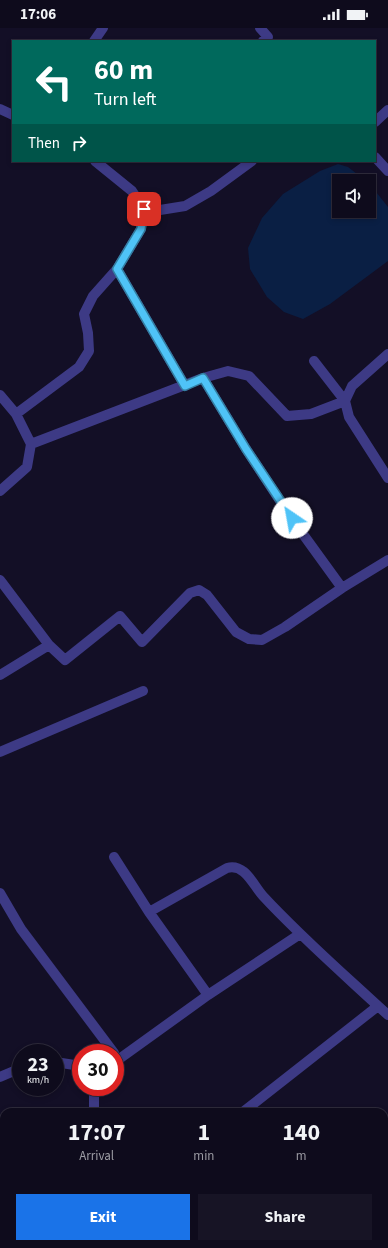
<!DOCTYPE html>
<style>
:root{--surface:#0e0b1c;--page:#171425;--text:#f1f3f6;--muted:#9b9ba3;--line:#2e2b3b;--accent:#1a73e8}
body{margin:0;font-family:"Source Sans 3",sans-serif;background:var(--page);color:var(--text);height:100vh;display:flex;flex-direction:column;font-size:15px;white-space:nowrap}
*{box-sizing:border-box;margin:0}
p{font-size:13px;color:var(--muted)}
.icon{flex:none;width:22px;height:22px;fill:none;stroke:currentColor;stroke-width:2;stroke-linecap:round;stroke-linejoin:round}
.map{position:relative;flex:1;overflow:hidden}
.sheet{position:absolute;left:0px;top:1080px;width:388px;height:140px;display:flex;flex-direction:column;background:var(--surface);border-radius:12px 12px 0 0;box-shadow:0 2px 6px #0003,0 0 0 1px var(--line)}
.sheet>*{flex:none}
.hud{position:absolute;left:12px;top:12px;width:364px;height:122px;border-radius:0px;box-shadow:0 2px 6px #0003,0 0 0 1px var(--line);background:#00695c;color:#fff;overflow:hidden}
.buttons{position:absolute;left:332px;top:146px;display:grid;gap:8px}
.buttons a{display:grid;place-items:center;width:44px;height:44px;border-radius:0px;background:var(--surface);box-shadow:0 2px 6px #0003,0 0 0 1px var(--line);font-size:20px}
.speed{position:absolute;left:12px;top:1016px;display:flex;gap:8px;font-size:20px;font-weight:700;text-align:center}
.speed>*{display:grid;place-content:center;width:52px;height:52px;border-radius:50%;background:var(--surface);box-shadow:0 2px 6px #0003,0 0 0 1px var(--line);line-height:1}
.speed small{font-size:10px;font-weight:400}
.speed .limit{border:6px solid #d22;background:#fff;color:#111}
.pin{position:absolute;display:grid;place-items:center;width:34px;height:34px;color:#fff;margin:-17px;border-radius:8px;box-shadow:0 2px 6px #0006}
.me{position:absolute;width:44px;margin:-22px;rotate:327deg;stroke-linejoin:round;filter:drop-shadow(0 0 3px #0008)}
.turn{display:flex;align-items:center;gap:14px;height:84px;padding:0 16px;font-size:18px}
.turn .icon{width:52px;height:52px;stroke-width:2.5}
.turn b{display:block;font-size:28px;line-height:34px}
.then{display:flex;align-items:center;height:38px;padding:0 16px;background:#0003;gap:8px;font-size:15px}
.eta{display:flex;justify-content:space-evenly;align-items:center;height:68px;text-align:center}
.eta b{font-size:24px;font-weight:700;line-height:28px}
.button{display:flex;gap:8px;margin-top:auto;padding:8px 16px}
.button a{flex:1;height:46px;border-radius:0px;background:var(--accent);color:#fff;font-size:16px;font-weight:700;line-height:46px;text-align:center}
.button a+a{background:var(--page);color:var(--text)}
.status{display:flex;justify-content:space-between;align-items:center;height:28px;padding:0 20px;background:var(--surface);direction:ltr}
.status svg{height:11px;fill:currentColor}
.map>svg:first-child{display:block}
</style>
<div class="status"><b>17:06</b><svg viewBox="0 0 49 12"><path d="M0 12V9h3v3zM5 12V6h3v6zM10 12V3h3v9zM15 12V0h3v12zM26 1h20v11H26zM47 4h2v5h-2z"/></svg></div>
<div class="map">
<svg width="388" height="1220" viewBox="0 0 388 1220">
<rect width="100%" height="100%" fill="#130f26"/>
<!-- water -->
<path fill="#0a1f44" d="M 338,136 L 348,139 L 366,153 L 339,153 L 339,183 L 369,183 L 369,155 L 388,179 L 388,233 L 330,276 L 303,291 L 284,284 L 267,269 L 250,241 L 248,220 L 262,190 L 283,166 L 320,143 Z"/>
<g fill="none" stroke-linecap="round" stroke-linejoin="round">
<!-- minor -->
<path stroke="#3d3a85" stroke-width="10" d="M 260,0 L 268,9 L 263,13
M 94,13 L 103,0
M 0,81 L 13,87
M 375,94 L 388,82
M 375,129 L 388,143
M 144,181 L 160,182 L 185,178 L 211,163 L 252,133
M 117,241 L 185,358
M 388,326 L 352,358 L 345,373 L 349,389 L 388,450
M 203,350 L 246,421 L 292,491 L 342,560
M 0,367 L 16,386
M 31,416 L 203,350 L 228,343 L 249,348 L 287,388 L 311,386 L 345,373 L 314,333
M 0,463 L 27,439 L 31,416 L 16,386 L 79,339 L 89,323 L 88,305 L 84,286 L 93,268 L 117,241 L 141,201 L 144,181 L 132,163 L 95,133
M 0,552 L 49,617 L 0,647
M 49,617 L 65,632 L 120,588 L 142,614 L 190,565 L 199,562 L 207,567 L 236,604 L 249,611 L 262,612 L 285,599 L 342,560 L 388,532
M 0,724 L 143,663
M 114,829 L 149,884
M 0,865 L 21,901 L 114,1025
M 208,967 L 149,884 L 227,840 C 245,835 253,857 263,868 C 299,907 339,942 378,978
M 55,1034 L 81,1038
M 115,1034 L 208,967 L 300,906
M 0,1049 L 21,1040
M 94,1084 L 94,1065 L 96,1059
M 243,1084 L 378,978 L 388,987
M 0,1092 L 4,1097"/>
<!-- tertiary -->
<path stroke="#3d3a85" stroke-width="10" d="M 384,1139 L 388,1135
M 0,1210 L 4,1206
M 141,1216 L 146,1220
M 223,1220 L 227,1216"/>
</g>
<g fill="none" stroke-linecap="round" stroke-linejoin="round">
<defs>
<path id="route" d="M 144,181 L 141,201 L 117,241 L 185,358 L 203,350 L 246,421 L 292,490"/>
</defs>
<!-- route casing -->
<use href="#route" stroke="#337fa1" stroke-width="10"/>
<!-- route -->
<use href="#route" stroke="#4fc3f7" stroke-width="7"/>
</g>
</svg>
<div class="buttons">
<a><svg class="icon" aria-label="sound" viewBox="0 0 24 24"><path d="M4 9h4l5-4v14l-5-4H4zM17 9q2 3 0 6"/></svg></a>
</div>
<div class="speed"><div>23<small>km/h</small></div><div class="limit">30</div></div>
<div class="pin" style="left:144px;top:181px;background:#d93025"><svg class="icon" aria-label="arrive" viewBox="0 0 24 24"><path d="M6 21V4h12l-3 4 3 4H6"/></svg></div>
<svg class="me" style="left:292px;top:490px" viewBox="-20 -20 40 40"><circle r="19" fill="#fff"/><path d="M0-13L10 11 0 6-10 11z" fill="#4fc3f7"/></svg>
<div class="hud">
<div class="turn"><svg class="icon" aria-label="left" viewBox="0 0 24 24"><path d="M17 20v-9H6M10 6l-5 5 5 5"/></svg><div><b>60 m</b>Turn left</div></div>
<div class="then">Then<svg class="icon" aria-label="right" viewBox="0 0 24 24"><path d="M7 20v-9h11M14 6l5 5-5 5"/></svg></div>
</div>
<section class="sheet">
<div class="eta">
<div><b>17:07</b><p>Arrival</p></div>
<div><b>1</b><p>min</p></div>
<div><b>140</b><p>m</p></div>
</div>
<div class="button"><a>Exit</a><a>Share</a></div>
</section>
</div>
